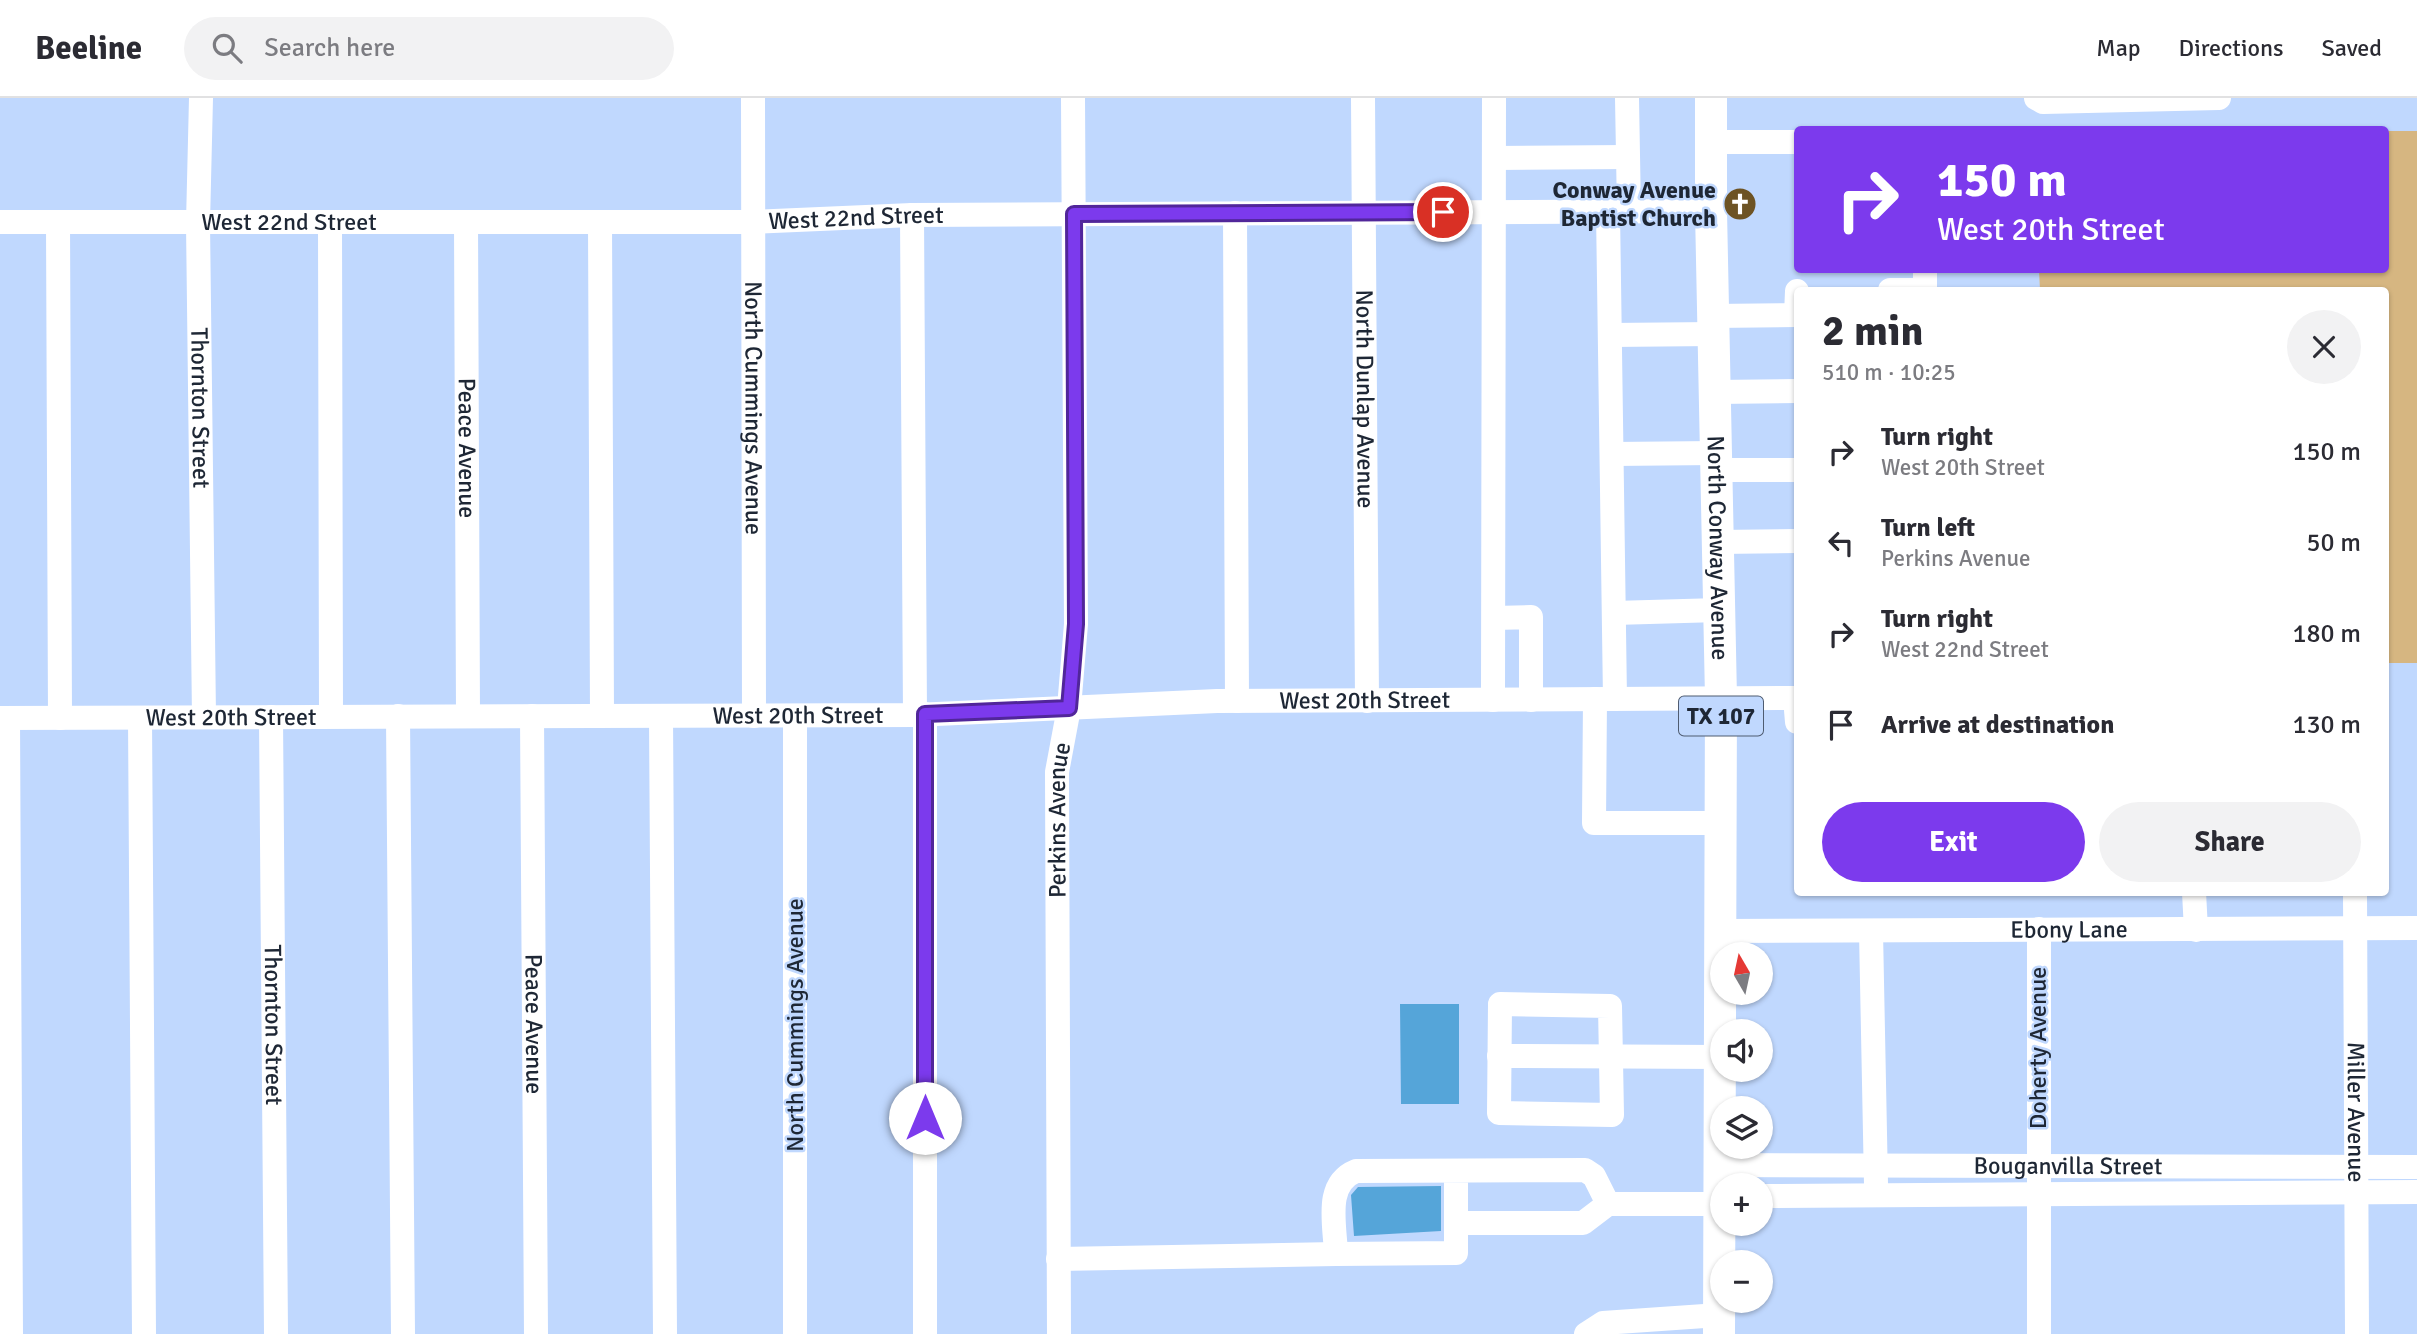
<!DOCTYPE html>
<meta charset="utf-8">
<style>
:root{--surface:#fff;--page:#f2f2f3;--text:#2b2b33;--muted:#7c7c81;--line:#e1e1e2;--accent:#7c3aed}
body{margin:0;font-family:Signika,sans-serif;background:var(--page);color:var(--text);height:100vh;display:flex;flex-direction:column;font-size:26px;white-space:nowrap}
*{box-sizing:border-box;margin:0}
p{font-size:23px;color:var(--muted)}
.icon{flex:none;width:38px;height:38px;fill:none;stroke:currentColor;stroke-width:2;stroke-linecap:round;stroke-linejoin:round}
.map{position:relative;flex:1;overflow:hidden}
.details{position:absolute;left:1794px;top:189px;width:595px;height:609px;display:flex;flex-direction:column;background:var(--surface);border-radius:7px;box-shadow:0 2px 5px #0004}
.details>*{flex:none}
.hud{position:absolute;left:1794px;top:28px;width:595px;height:147px;border-radius:7px;box-shadow:0 2px 5px #0004;background:#7c3aed;color:#fff;overflow:hidden}
.needle{width:46px;rotate:351deg}
.buttons{position:absolute;left:1710px;top:844px;display:grid;gap:14px}
.buttons a{display:grid;place-items:center;width:63px;height:63px;border-radius:50%;background:var(--surface);box-shadow:0 2px 5px #0004;font-size:35px}
.pin{position:absolute;display:grid;place-items:center;width:60px;height:60px;color:#fff;margin:-30px;border:4px solid #fff;border-radius:50%;box-shadow:0 2px 7px #0007}
.me{position:absolute;width:77px;margin:-38px;rotate:0deg;stroke-linejoin:round;filter:drop-shadow(0 0 5px #0008)}
.turn{display:flex;align-items:center;gap:24px;height:147px;padding:0 28px;font-size:32px}
.turn .icon{width:91px;height:91px;stroke-width:2.5}
.turn b{display:block;font-size:49px;line-height:60px}
.round{display:grid;place-items:center;flex:none;width:74px;height:74px;border-radius:37px;background:var(--page)}
.overview{display:flex;align-items:center;justify-content:space-between;height:119px;padding:0 28px}
h1{font-size:42px;font-weight:700;line-height:52px}
.action{display:flex;gap:14px;margin-top:auto;padding:14px 28px}
.action a{flex:1;height:80px;border-radius:42px;background:var(--accent);color:#fff;font-size:28px;font-weight:700;line-height:80px;text-align:center}
.action a+a{background:var(--page);color:var(--text)}
ul{padding:0;list-style:none}
li{display:flex;align-items:center;gap:21px;height:91px;padding:0 28px}
li div{flex:1}
li b{display:block;font-size:26px}
li em{font-style:normal}
header{display:flex;align-items:center;gap:42px;box-sizing:border-box;height:98px;padding:0 35px;background:var(--surface);border-bottom:2px solid var(--line)}
header strong{font-size:33px}
nav{display:flex;gap:38px;margin-inline-start:auto;font-size:24px}
.search{width:490px;height:63px;background:var(--page);display:flex;align-items:center;gap:18px;box-sizing:border-box;padding:0 24px;border-radius:38px;color:var(--muted);font-size:26px}
.map>svg:first-child{display:block}
</style>
<header>
<strong>Beeline</strong>
<div class="search"><svg class="icon" aria-label="search" viewBox="0 0 24 24"><circle cx="10" cy="10" r="6"/><path d="M15 15l6 6"/></svg>Search here</div>
<nav><a>Map</a><a>Directions</a><a>Saved</a></nav>
</header>
<div class="map">
<svg width="2417" height="1236" viewBox="0 0 2417 1236">
<rect width="100%" height="100%" fill="#c0d8fe"/>
<!-- green -->
<path fill="#d6b681" d="M 2385,33 L 2417,33 L 2417,565 L 2385,565 L 2385,192 L 2040,192 L 2039,172 L 2385,172 Z"/>
<!-- building -->
<path fill="#55a5d9" d="M 1400,906 L 1459,906 L 1459,1006 L 1401,1006 Z
M 1441,1088 L 1441,1133 L 1354,1138 L 1351,1097 L 1358,1089 Z"/>
<g fill="none" stroke-linecap="round" stroke-linejoin="round">
<!-- minor -->
<g stroke="#fff" stroke-width="24">
<path id="s1" d="M 201,0 L 198,125 L 204,619"/>
<path id="s2" d="M 753,0 L 754,618"/>
<path id="s3" d="M 1363,0 L 1367,603"/>
<path d="M 1627,0 L 1629,113"/>
<path d="M 2036,0 L 2043,4 L 2219,0"/>
<path d="M 1711,44 L 1797,44"/>
<path d="M 1495,60 L 1628,59"/>
<path d="M 1608,113 L 1615,601"/>
<path d="M 1235,115 L 1237,603"/>
<path d="M 912,117 L 915,617"/>
<path id="s4" d="M 0,124 L 753,124 L 912,117 L 1711,113"/>
<path d="M 58,124 L 60,620"/>
<path id="s5" d="M 466,124 L 468,617"/>
<path d="M 600,124 L 602,617"/>
<path d="M 330,125 L 331,618"/>
<path d="M 1890,192 L 1925,192 L 1925,172"/>
<path d="M 1713,218 L 1796,217 L 1797,193"/>
<path d="M 1610,237 L 1714,236"/>
<path d="M 1715,294 L 1797,293"/>
<path d="M 1612,356 L 1716,355"/>
<path d="M 1717,372 L 1797,372"/>
<path d="M 1718,444 L 1797,443"/>
<path d="M 1614,515 L 1719,512"/>
<path d="M 1494,520 L 1531,519 L 1531,602"/>
<path d="M 1795,600 L 1797,624"/>
<path d="M 1595,601 L 1594,725 L 1722,725"/>
<path d="M 1493,602 L 1494,0"/>
<path d="M 398,618 L 403,1236"/>
<path id="s6" d="M 532,618 L 536,1236"/>
<path d="M 661,618 L 665,1236"/>
<path id="s7" d="M 271,619 L 276,1236"/>
<path id="s8" d="M 0,620 L 915,617 L 1217,603 L 1797,600"/>
<path d="M 8,620 L 11,1236"/>
<path d="M 140,620 L 144,1236"/>
<path d="M 2194,794 L 2196,832"/>
<path id="s9" d="M 2355,794 L 2357,1236"/>
<path id="s10" d="M 1721,833 L 2417,830"/>
<path d="M 1871,833 L 1876,1086"/>
<path d="M 1500,906 L 1610,908 L 1612,1017 L 1499,1015 Z"/>
<path d="M 1499,958 L 1720,959"/>
<path id="s11" d="M 1718,1067 L 2417,1069"/>
<path d="M 1456,1073 L 1456,1155 L 1336,1156 C 1335,1126 1324,1086 1356,1073 L 1585,1072 L 1594,1078 L 1608,1106"/>
<path d="M 1760,1098 L 2417,1094"/>
<path d="M 1456,1125 L 1583,1125 L 1608,1106 L 1718,1106"/>
<path d="M 1058,1161 L 1336,1156"/>
<path d="M 795,1236 L 795,618"/>
<path d="M 925,1236 L 925,616"/>
<path id="s12" d="M 1059,1236 L 1057,674 L 1069,610 L 1076,526 L 1073,0"/>
<path d="M 1586,1236 L 1603,1225 L 1719,1217"/>
<path d="M 2039,1236 L 2039,831"/>
</g>
<!-- major -->
<path stroke="#fff" stroke-width="32" id="s13" d="M 1711,0 L 1711,113 L 1721,600 L 1719,1236"/>
</g>
<g fill="none" stroke-linecap="round" stroke-linejoin="round">
<defs>
<path id="route" d="M 925,1020 L 925,616 L 1069,610 L 1076,526 L 1074,116 L 1443,114"/>
</defs>
<!-- route casing -->
<use href="#route" stroke="#51269a" stroke-width="18"/>
<!-- route -->
<use href="#route" stroke="#7c3aed" stroke-width="12"/>
</g>
<!-- icons -->
<defs>
<symbol id="church-disc" viewBox="-11 -11 22 22"><circle r="9.5" fill="#6d5324" stroke="#c0d8fe"/><path d="M-1.2-6h2.4v3.5h3.3v2.4h-3.3V6h-2.4V-.1h-3.3v-2.4h3.3Z" fill="#fff"/></symbol>
</defs>
<g fill-rule="evenodd">
<use href="#church-disc" x="1721" y="87" width="38" height="38"/>
</g>
<g text-anchor="middle" stroke-width="5" stroke-linejoin="round" paint-order="stroke">
<!-- shield labels -->
<rect fill="#c0d8fe" stroke="#4f5c71" stroke-width="2" x="1679" y="598.5" width="84" height="39" rx="5"/>
<g font-size="23" font-weight="bold" fill="#1e2735">
<text x="1721" y="626">TX 107</text>
</g>
<!-- poi labels -->
<g font-size="24" font-weight="bold" fill="#1e2735" stroke="#c0d8fe" text-anchor="end">
<text x="1716" y="100">Conway Avenue<tspan x="1716" dy="28">Baptist Church</tspan></text>
</g>
<!-- street labels -->
<g font-size="24" fill="#1e2735" stroke="#c0d8fe">
<text dy="8" stroke="none"><textPath href="#s4" startOffset="856">West 22nd Street</textPath></text>
<text dy="8" stroke="none"><textPath href="#s4" startOffset="289">West 22nd Street</textPath></text>
<text dy="8" stroke="none"><textPath href="#s3" startOffset="301">North Dunlap Avenue</textPath></text>
<text dy="8" stroke="none"><textPath href="#s2" startOffset="310">North Cummings Avenue</textPath></text>
<text dy="8" stroke="none"><textPath href="#s1" startOffset="310">Thornton Street</textPath></text>
<text dy="8" stroke="none"><textPath href="#s5" startOffset="226">Peace Avenue</textPath></text>
<text dy="8" stroke="none"><textPath href="#s13" startOffset="450">North Conway Avenue</textPath></text>
<text dy="8" stroke="none"><textPath href="#s8" startOffset="1365">West 20th Street</textPath></text>
<text dy="8" stroke="none"><textPath href="#s8" startOffset="798">West 20th Street</textPath></text>
<text dy="8" stroke="none"><textPath href="#s8" startOffset="231">West 20th Street</textPath></text>
<text dy="8" stroke="none"><textPath href="#s12" startOffset="514">Perkins Avenue</textPath></text>
<text dy="8" stroke="none"><textPath href="#s10" startOffset="348">Ebony Lane</textPath></text>
<text dy="8" stroke="none"><textPath href="#s7" startOffset="308">Thornton Street</textPath></text>
<text dy="8" stroke="none"><textPath href="#s6" startOffset="308">Peace Avenue</textPath></text>
<text transform="translate(795 927) rotate(-90)" y="8">North Cummings Avenue</text>
<text transform="translate(2038 950) rotate(-90)" y="8">Doherty Avenue</text>
<text dy="8" stroke="none"><textPath href="#s9" startOffset="220">Miller Avenue</textPath></text>
<text dy="8" stroke="none"><textPath href="#s11" startOffset="350">Bouganvilla Street</textPath></text>
</g>
</g>
</svg>
<div class="buttons">
<a><svg class="needle" viewBox="-14 -14 28 28"><path d="M0-13l5 13h-10z" fill="#e53935"/><path d="M0 13l5-13h-10z" fill="#7c7c81"/></svg></a>
<a><svg class="icon" aria-label="sound" viewBox="0 0 24 24"><path d="M4 9h4l5-4v14l-5-4H4zM17 9q2 3 0 6"/></svg></a>
<a><svg class="icon" aria-label="layers" viewBox="0 0 24 24"><path d="M12 4l9 5-9 5-9-5zM3 14l9 5 9-5"/></svg></a>
<a>+</a>
<a>−</a>
</div>
<div class="pin" style="left:1443px;top:114px;background:#d93025"><svg class="icon" aria-label="arrive" viewBox="0 0 24 24"><path d="M6 21V4h12l-3 4 3 4H6"/></svg></div>
<svg class="me" style="left:925px;top:1020px" viewBox="-20 -20 40 40"><circle r="19" fill="#fff"/><path d="M0-13L10 11 0 6-10 11z" fill="#7c3aed"/></svg>
<div class="hud">
<div class="turn"><svg class="icon" aria-label="right" viewBox="0 0 24 24"><path d="M7 20v-9h11M14 6l5 5-5 5"/></svg><div><b>150 m</b>West 20th Street</div></div>
</div>
<section class="details">
<div class="overview"><div><h1>2 min</h1><p>510 m · 10:25</p></div><a class="round"><svg class="icon" aria-label="close" viewBox="0 0 24 24"><path d="M6 6l12 12M18 6L6 18"/></svg></a></div>
<ul>
<li><svg class="icon" aria-label="right" viewBox="0 0 24 24"><path d="M7 20v-9h11M14 6l5 5-5 5"/></svg><div><b>Turn right</b><p>West 20th Street</p></div><em>150 m</em></li>
<li><svg class="icon" aria-label="left" viewBox="0 0 24 24"><path d="M17 20v-9H6M10 6l-5 5 5 5"/></svg><div><b>Turn left</b><p>Perkins Avenue</p></div><em>50 m</em></li>
<li><svg class="icon" aria-label="right" viewBox="0 0 24 24"><path d="M7 20v-9h11M14 6l5 5-5 5"/></svg><div><b>Turn right</b><p>West 22nd Street</p></div><em>180 m</em></li>
<li><svg class="icon" aria-label="arrive" viewBox="0 0 24 24"><path d="M6 21V4h12l-3 4 3 4H6"/></svg><div><b>Arrive at destination</b></div><em>130 m</em></li>
</ul>
<div class="action"><a>Exit</a><a>Share</a></div>
</section>
</div>
